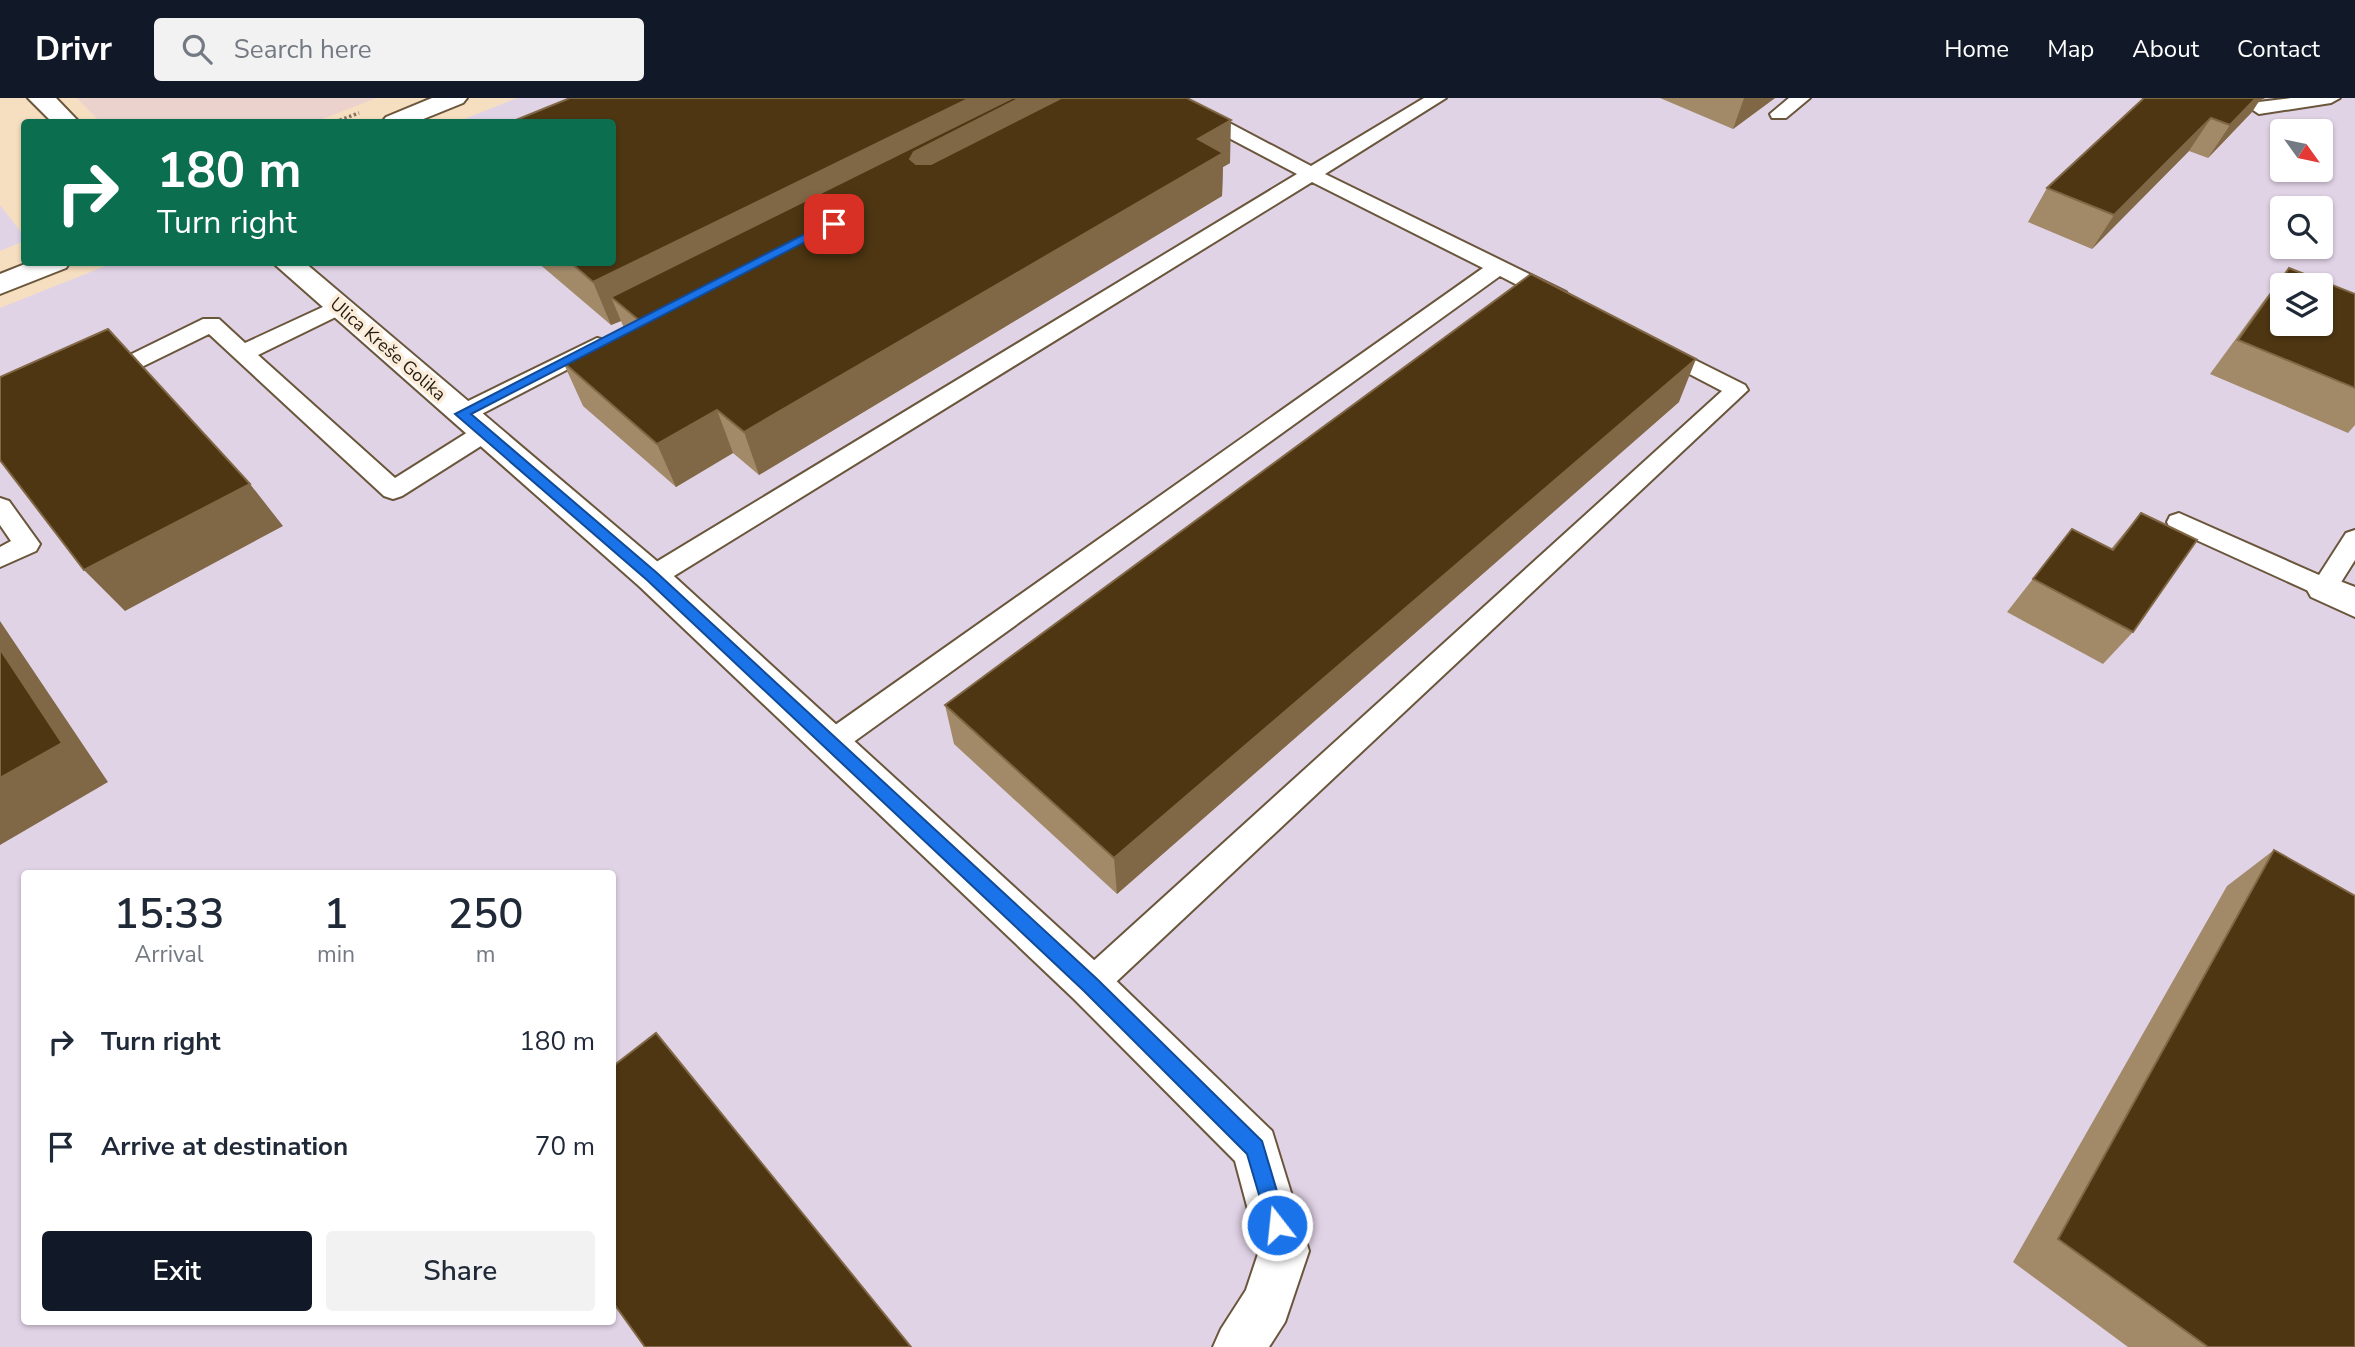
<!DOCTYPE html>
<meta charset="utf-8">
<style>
:root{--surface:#fff;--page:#f2f2f3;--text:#1f2937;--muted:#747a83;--accent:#111827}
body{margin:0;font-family:"Nunito Sans",sans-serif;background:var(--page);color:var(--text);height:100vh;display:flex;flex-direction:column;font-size:26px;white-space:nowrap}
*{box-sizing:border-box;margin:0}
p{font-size:23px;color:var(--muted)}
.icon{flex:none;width:38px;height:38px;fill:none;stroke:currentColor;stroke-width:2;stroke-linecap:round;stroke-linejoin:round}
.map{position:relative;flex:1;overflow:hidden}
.side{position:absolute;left:21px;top:772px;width:595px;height:455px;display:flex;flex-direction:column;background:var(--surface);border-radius:7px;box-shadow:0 2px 5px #0004}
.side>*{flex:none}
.top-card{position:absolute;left:21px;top:21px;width:595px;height:147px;border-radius:7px;box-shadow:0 2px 5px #0004;background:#0b6e4f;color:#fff;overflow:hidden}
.needle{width:46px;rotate:123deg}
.buttons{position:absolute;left:2270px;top:21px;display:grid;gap:14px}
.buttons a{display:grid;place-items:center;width:63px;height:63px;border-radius:7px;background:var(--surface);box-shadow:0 2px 5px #0004;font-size:35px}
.pin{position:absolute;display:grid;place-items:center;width:60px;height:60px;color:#fff;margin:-30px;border-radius:14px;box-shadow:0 4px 10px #0006}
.me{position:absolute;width:77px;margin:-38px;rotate:344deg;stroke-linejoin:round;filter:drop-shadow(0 0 5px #0008)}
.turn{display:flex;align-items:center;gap:24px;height:147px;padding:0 21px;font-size:32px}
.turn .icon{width:91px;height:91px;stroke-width:2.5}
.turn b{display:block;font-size:49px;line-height:60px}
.eta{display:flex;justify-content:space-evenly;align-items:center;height:119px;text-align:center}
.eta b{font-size:42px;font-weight:600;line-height:49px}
.action{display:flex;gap:14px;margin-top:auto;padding:14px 21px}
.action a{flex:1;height:80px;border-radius:7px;background:var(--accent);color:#fff;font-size:28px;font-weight:600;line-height:80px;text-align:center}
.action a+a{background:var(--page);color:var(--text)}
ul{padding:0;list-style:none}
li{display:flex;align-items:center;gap:21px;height:105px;padding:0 21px}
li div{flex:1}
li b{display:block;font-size:26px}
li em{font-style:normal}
header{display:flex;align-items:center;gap:42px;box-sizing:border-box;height:98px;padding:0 35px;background:var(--accent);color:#fff}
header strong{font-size:33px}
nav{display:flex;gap:38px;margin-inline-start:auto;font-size:24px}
.search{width:490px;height:63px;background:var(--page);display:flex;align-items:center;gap:18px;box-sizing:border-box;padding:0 24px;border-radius:7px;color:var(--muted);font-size:26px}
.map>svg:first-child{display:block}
</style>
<header>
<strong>Drivr</strong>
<div class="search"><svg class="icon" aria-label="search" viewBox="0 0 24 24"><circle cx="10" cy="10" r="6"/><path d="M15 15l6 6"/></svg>Search here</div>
<nav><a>Home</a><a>Map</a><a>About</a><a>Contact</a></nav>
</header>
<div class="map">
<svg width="2355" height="1249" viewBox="0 0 2355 1249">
<rect width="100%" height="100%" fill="#f6dec0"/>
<!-- commercial -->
<path fill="#ecd2cd" d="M 77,0 L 376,0 L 315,24 L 100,24 Z"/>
<!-- industrial -->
<path fill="#e1d3e6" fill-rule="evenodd" d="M 517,0 L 2355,0 L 2355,1249 L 0,1249 L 0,210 L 113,165 L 612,164 L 612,24 L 457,24 ZM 2282,33 L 2320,33 L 2320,72 L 2282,72 ZM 2282,110 L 2320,110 L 2320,149 L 2282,149 ZM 2282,187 L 2320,187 L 2320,226 L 2282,226 ZM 24,775 L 612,775 L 612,1223 L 24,1223 Z
M 0,107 L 24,138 L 24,143 L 0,153 Z"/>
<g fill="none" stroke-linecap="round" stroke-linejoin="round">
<defs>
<path id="service" d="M 1424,0 L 1446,0 L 1325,76 L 1566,194 L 1569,199 L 1566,204 L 1550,204 L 1500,178 L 841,653 L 831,657 L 821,653 L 817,645 L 821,637 L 1483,170 L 1312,84 L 661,486 L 652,489 L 643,486 L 639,479 L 643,472 L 1297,76 L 1191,20 L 1189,16 L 1191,12 L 1205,12 L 1311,68 Z
M 1789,0 L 1810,0 L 1786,20 L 1772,20 L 1770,16 Z
M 2291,0 L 2340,0 L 2331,5 L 2259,16 L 2250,10 L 2259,4 Z
M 338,202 L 346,204 L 349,209 L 346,214 L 258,257 L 395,380 L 476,329 L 484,327 L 492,329 L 496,335 L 492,341 L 402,398 L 393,401 L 384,398 L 209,236 L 113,283 L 105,285 L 97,283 L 94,278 L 97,273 L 203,221 L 219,221 L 245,245 Z
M 597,240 L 605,242 L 608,247 L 605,252 L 470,322 L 462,324 L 454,322 L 450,316 L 454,310 Z
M 1659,244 L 1745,287 L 1748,292 L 1101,898 L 1090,902 L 1079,898 L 1074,887 L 1079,876 L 1722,293 L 1651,256 L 1648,251 L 1651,246 Z
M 0,400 L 9,403 L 40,446 L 36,453 L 0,469 L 0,449 L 11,443 L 0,427 Z
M 2179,415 L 2319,477 L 2346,435 L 2355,432 L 2355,462 L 2333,497 L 2324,500 L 2170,430 L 2167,424 L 2170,418 Z"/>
<path id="minor" d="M 28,0 L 56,0 L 79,24 L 52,24 Z
M 432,0 L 467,0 L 463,5 L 416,24 L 382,24 L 386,19 Z
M 30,164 L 70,164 L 66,170 L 0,196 L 0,176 Z
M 272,164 L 304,164 L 665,470 L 1106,873 L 1272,1033 L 1309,1153 L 1285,1224 L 1269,1249 L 1213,1249 L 1221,1231 L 1246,1192 L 1259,1153 L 1235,1063 L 1074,901 L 639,488 Z
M 2324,477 L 2355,489 L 2355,519 L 2311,499 L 2306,490 L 2311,481 Z"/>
</defs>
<!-- service casing -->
<use href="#service" stroke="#6a563b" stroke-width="4"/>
<!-- minor casing -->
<use href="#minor" stroke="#6a563b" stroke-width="4"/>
<!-- path -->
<path stroke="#83735f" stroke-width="3.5" stroke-dasharray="2.5 2.5" stroke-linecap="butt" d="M 335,24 L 359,15"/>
<!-- service -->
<use href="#service" fill="#fff" fill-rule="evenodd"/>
<!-- minor -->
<use href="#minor" fill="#fff" fill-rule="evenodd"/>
</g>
<!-- wall -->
<path fill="#a28a69" d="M 1660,0 L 1775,0 L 1733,31 Z
M 2144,0 L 2265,0 L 2259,3 L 2252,14 L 2208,60 L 2189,53 L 2092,151 L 2028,124 L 2047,90 Z
M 1230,65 L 1223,69 L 1222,98 L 759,377 L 733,355 L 676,389 L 583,308 L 563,264 L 625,232 L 621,223 L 611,227 L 537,164 L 612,164 Z
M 2289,170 L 2355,196 L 2355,327 L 2348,335 L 2210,276 L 2262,205 Z
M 1679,304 L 1117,796 L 954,646 L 945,607 Z
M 2141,415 L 2133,534 L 2103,566 L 2007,514 L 2072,431 L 2111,451 Z
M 2274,752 L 2355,1249 L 2128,1249 L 2013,1164 L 2227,788 Z"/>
<!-- shaded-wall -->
<path fill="#806846" d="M 970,0 L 1106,0 L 611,199 L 621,223 L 611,227 L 593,184 Z
M 1744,0 L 1775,0 L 1733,31 Z
M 2254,0 L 2265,0 L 2259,3 L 2252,14 L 2208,60 L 2230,27 Z
M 2211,20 L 2189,53 L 2092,151 L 2114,117 Z
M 1231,22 L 1230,65 L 1223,69 L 1222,98 L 759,377 L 744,334 L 1198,41 Z
M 1696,261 L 1679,304 L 1117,796 L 1114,760 Z
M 717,312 L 733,355 L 676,389 L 657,346 Z
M 250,386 L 283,428 L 125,513 L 84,472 Z
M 0,523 L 108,684 L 0,747 Z"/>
<!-- building -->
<path fill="#4e3612" stroke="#806846" stroke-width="2" fill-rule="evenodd" d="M 570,0 L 970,0 L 593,184 L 570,164 L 612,164 L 612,24 L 511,24 Z
M 1012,0 L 1020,0 L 914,54 L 910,61 L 916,66 L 931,66 L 1061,0 L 1187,0 L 1231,22 L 1198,41 L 1223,55 L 744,334 L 717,312 L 657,346 L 563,264 L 641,224 L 611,199 Z
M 2144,0 L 2256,0 L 2230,27 L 2211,20 L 2114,117 L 2047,90 Z
M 2289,170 L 2355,196 L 2355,290 L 2238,242 ZM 2282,187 L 2320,187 L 2320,226 L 2282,226 Z
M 1531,176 L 1696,261 L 1114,760 L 945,607 Z
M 108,231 L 250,386 L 84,472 L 0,362 L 0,279 Z
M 2141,415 L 2197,442 L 2133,534 L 2033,481 L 2072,431 L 2113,452 Z
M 0,551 L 62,645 L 0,680 Z
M 2274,752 L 2355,798 L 2355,1249 L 2208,1249 L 2058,1141 Z
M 656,935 L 911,1249 L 645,1249 L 612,1203 L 612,969 Z"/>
<!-- route -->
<path fill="#1a73e8" stroke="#114b97" stroke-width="2" d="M 830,123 L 840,126 L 471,316 L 657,475 L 1097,881 L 1262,1043 L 1287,1127 L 1284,1134 L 1277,1137 L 1270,1134 L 1247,1056 L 1084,893 L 647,482 L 455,316 Z"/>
<g text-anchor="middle" stroke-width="7" stroke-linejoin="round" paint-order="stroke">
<!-- street labels -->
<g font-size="18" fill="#231a0f" stroke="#fceddb">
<text transform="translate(388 251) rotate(41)" y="6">Ulica Kreše Golika</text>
</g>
</g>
</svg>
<div class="buttons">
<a><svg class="needle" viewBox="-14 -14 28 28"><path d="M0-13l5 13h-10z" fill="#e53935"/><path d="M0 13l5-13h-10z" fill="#747a83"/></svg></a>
<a><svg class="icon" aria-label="search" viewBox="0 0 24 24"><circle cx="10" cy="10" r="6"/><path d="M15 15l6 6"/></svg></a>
<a><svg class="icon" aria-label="layers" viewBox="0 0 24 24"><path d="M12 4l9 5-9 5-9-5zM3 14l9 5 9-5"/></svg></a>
</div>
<div class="pin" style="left:834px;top:126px;background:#d93025"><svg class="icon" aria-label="arrive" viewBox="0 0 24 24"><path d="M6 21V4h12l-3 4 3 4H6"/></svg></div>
<svg class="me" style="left:1277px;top:1127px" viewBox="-20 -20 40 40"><circle r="17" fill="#1a73e8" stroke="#fff" stroke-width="3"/><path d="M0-11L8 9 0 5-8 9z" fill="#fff"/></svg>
<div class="top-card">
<div class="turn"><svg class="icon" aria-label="right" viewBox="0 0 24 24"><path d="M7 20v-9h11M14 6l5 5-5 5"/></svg><div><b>180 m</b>Turn right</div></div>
</div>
<section class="side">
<div class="eta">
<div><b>15:33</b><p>Arrival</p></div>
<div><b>1</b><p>min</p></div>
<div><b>250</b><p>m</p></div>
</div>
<ul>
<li><svg class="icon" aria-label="right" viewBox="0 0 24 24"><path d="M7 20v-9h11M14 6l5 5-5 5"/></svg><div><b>Turn right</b></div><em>180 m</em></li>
<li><svg class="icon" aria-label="arrive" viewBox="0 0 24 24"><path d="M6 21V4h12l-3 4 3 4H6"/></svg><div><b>Arrive at destination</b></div><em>70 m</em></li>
</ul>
<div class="action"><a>Exit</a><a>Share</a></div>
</section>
</div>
